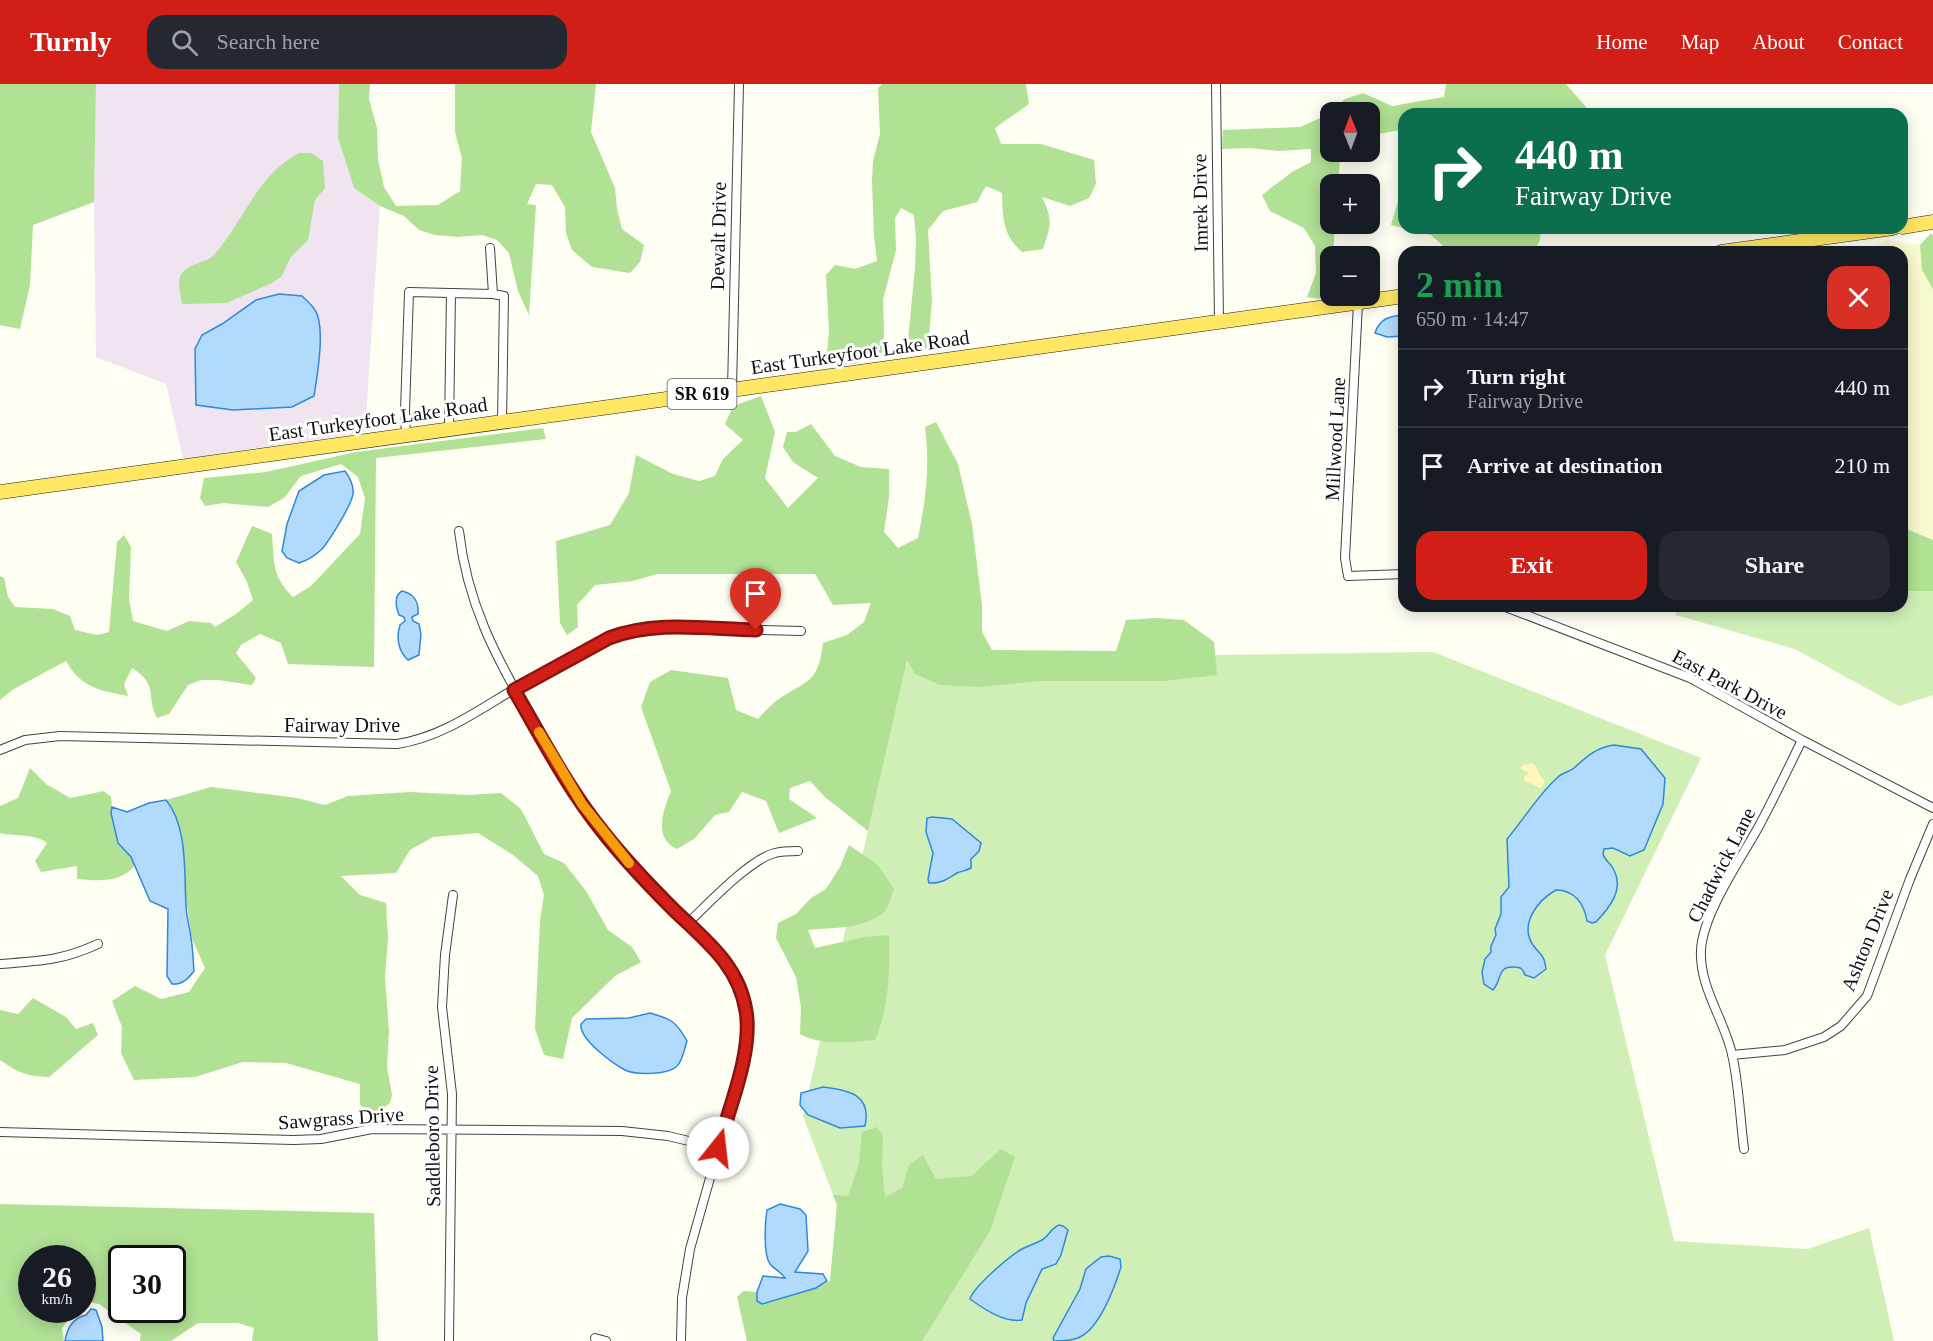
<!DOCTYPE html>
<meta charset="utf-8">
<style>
:root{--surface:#171b24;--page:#242831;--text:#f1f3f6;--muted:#9ea1a6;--line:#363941;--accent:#d11f17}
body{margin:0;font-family:Georgia,serif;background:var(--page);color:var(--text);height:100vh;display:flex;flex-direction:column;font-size:22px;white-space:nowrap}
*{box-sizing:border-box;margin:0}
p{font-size:20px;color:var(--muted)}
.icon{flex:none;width:33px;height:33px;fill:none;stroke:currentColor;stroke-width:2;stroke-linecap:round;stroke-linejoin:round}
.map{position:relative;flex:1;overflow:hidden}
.panel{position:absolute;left:1398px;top:162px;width:510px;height:366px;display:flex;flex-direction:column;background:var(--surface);border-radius:18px;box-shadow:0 3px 15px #0003}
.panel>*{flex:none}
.guide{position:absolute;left:1398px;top:24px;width:510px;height:126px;border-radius:18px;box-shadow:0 3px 15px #0003;background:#0b6e4f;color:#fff;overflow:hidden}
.needle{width:39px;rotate:359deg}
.controls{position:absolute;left:1320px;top:18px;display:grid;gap:12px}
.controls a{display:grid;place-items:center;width:60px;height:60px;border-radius:12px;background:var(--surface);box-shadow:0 3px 15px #0003;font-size:30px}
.speed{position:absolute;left:18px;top:1161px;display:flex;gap:12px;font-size:30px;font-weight:700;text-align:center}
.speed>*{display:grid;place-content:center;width:78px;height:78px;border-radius:50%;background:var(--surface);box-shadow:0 3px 15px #0003;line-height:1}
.speed small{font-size:15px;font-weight:400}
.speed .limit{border:3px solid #111;border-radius:9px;background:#fff;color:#111}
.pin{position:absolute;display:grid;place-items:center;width:51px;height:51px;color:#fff;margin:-62px -26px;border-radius:50% 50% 50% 0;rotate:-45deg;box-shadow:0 0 6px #0007}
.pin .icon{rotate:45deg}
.me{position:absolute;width:66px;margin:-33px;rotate:16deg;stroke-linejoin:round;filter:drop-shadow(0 0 4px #0008)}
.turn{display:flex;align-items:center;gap:21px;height:126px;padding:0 18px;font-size:27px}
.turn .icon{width:78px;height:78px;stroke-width:2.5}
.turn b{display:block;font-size:42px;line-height:51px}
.round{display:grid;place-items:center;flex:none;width:63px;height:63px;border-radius:18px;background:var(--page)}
.head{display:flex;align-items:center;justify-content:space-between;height:102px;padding:0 18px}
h1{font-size:36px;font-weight:700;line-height:45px;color:#1e9e55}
.button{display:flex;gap:12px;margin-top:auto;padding:12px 18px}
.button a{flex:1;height:69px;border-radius:18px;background:var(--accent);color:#fff;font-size:24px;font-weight:700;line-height:69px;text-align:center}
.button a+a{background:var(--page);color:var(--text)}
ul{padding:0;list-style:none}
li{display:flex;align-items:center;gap:18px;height:78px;padding:0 18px;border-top:2px solid var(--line)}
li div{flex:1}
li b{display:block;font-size:22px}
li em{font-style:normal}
header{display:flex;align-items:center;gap:36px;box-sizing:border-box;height:84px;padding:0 30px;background:var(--accent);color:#fff}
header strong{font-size:28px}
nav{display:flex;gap:33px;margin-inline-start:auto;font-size:21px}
.search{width:420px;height:54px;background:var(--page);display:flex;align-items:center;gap:15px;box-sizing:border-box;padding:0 21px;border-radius:18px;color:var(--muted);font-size:22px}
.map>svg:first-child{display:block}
</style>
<header>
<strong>Turnly</strong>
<div class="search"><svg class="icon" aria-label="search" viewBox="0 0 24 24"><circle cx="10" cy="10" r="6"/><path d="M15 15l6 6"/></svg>Search here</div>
<nav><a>Home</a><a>Map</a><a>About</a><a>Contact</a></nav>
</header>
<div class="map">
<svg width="1933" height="1257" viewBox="0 0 1933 1257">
<rect width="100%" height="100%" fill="#fffef3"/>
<!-- industrial -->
<path fill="#efe4ef" d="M 96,0 L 339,0 L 338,54 L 354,104 L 380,122 L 365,348 L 183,375 L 166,300 L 96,273 L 94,118 Z"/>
<!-- farmland -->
<path fill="#f9f9cf" d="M 1886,156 L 1920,161 L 1922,186 L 1933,205 L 1933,456 L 1902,443 L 1902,168 L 1866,167 Z"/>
<!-- green -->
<path fill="#cfefb7" d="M 1902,488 L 1933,488 L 1933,611 L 1899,622 L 1795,565 L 1676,531 L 1675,522 L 1902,522 Z
M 1433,568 L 1701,674 L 1605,871 L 1674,1157 L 1808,1165 L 1869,1144 L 1894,1257 L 825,1257 L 837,1121 L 803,1032 L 907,575 Z"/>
<!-- forest -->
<path fill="#b0e194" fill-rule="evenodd" d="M 0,0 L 96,0 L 94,118 L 33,141 L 30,201 L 20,245 L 0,241 Z
M 339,0 L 370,0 L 369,15 L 377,44 L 378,75 L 384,103 L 396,122 L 438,121 L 460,107 L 462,74 L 455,48 L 455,0 L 596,0 L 591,48 L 615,104 L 617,125 L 622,145 L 644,161 L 640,178 L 630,189 L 592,183 L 572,166 L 566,149 L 565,123 L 552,101 L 536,100 L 527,120 L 536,121 L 529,231 L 518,207 L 509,169 L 497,156 L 482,151 L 458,153 L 435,151 L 419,146 L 404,132 L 380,122 L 354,104 L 338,54 Z
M 882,0 L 1026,0 L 1029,20 L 995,44 L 1001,60 L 1041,60 L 1094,76 L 1096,100 L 1089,114 L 1070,122 L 1042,113 C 1053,136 1051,141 1043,165 L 1022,168 C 1002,150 1003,134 1002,109 L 986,102 L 977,118 L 943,127 L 928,146 L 932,217 L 928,265 L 911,265 L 908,256 L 915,184 L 916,155 L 914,131 L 901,124 L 895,134 L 896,166 L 883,216 L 884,248 L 883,268 L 854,280 L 826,281 L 829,247 L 826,191 L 835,181 L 855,185 L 877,177 L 874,153 L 872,97 L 873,77 L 880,50 L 878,4 Z
M 1446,0 L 1566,0 L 1586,23 L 1587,30 L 1404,30 L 1404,45 L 1370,52 L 1370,28 L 1330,28 L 1330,68 L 1344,68 L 1340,75 L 1338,100 L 1330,100 L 1330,140 L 1335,140 L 1333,172 L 1330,172 L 1330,207 L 1319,215 L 1307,213 L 1316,189 L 1315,162 L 1304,144 L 1270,127 L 1262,111 L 1292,88 L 1311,78 L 1311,65 L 1279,67 L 1250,64 L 1222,65 L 1223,46 L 1300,43 L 1325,32 L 1345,15 L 1363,9 L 1392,22 L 1444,13 Z
M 299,69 L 311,69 L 323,77 L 325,104 L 315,116 L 308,156 L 290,174 L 282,192 L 272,199 L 227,219 L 182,220 C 181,211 176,197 182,189 C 190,179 206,179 214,171 C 244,137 257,91 299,69 Z
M 1404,96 L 1404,144 L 1541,144 L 1540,156 L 1534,168 L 1450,168 L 1431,151 L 1391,141 Z
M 1931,149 L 1933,152 L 1933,205 L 1922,186 L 1920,161 Z
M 761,312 L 775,348 L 765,394 L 788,424 L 818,394 L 793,378 L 783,363 L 787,348 L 796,348 L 811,340 L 835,372 L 861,383 L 889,385 L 889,413 L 884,448 L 898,464 L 918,454 C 926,415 930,383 925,343 L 936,338 L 958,380 L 972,440 L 982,521 L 982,548 L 992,566 L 1116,567 L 1126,536 L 1156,534 L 1184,536 L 1214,558 L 1217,591 L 1164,597 L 1040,597 L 980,603 L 940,601 L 915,590 L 907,576 L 868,747 L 825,713 L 810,697 L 790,704 L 789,715 L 817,734 L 779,749 L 766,717 L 742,708 L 729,728 L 715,731 L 694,755 L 677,765 C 653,755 663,726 671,707 L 641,623 L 650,598 L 671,586 L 728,594 L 736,626 L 758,635 C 763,629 769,623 775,618 C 804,596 818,603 823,559 L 847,551 L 864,538 L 871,519 L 833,521 L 815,490 L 657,490 L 633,497 L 595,501 L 577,521 L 578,543 L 567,551 L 560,539 L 556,457 L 610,441 L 629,409 L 636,371 L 673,390 L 699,397 L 715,392 L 723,375 L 743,356 L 725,340 L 733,322 Z
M 543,344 L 546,355 L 376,374 L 374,583 L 288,580 L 281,559 L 260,550 L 241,561 L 236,569 L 256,594 L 252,601 L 218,596 L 201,596 L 188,601 L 169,630 L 157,634 C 145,611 160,602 132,584 L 124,600 L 128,612 C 99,606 81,604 66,577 L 12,606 L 0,616 L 0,492 L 4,494 L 8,513 L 15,523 L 53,525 L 70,532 L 75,546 L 97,551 L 109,548 L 117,458 L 124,451 L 131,463 L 129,515 L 133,537 L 167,547 L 189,537 L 211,539 L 215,543 L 236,530 L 253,516 L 247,498 L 236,478 L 252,442 L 272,450 C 274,477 272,493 293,513 L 311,502 L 360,450 L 365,414 L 358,393 L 341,380 L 301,392 L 284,414 L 268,423 L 223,419 L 205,422 L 200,414 L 204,394 L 266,388 L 356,368 Z
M 1902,443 L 1933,456 L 1933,507 L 1902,507 Z
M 30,684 L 46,700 L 70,714 L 104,707 L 111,713 C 113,727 111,742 118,757 C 122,765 131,772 135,781 C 122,799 98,797 77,795 L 77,782 L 41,788 L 35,777 L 47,759 C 34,749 16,753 0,749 L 0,722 L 18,714 Z
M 211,703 L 297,714 L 325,721 L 348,712 L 410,708 L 469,711 L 501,709 L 521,725 L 544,770 L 564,779 L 586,807 L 608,846 L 632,863 L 641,878 L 615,892 L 572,934 L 563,975 L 544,971 L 535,945 L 540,837 L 544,811 L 538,792 L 513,771 L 478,749 L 433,753 L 410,766 L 396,789 L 341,792 L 360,811 L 386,819 L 388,854 L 385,893 L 389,947 L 387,983 L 392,1011 L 390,1019 L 375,1031 L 360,1021 L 360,1000 L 286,979 L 243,978 L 195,993 L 134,996 L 121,969 L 122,943 L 112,917 L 135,902 L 161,915 L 189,908 L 205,884 L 192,855 L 172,723 L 166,716 Z
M 849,761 L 878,781 L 894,805 C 891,812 889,822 885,827 C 865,846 833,843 808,846 L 815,864 L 865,853 L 889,851 C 890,885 889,925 875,956 C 852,958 821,962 800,950 L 801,923 L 796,893 L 776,854 L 778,839 L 796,830 L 811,814 L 826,805 L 840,783 Z
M 33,914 L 66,933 L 76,945 L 93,939 L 98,951 L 49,993 C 25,992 19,989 0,976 L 0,926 L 18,930 Z
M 877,1043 L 883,1051 L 882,1083 L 885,1113 L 902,1104 L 909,1081 L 923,1071 L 936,1095 L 971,1092 L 1001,1065 L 1015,1073 L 990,1147 L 922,1257 L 747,1257 L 737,1213 L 743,1207 L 757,1208 L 757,1217 L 816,1204 L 830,1197 L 837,1121 L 833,1111 L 848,1112 L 859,1080 L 862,1048 Z
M 0,1120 L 374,1129 L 378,1257 L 252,1257 L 254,1244 L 238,1239 L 198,1239 L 171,1257 L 140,1257 L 141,1250 L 99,1220 L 83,1217 L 82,1174 L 32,1174 L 32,1226 L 76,1226 L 62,1244 L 64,1257 L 0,1257 ZM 122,1174 L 172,1174 L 172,1226 L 122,1226 Z"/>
<!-- sand -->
<path fill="#fff6bb" d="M 1531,679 L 1536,682 L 1539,690 L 1545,697 L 1541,705 L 1524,696 L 1524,693 L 1529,689 L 1521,685 L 1521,682 Z"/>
<!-- water -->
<path fill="#b1dafd" stroke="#2f88dc" stroke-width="1.5" d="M 279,210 L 302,212 C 307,217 312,221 315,226 C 326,242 317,293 314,312 L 292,323 L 233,326 L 196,321 L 195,265 L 202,251 L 222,240 L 256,216 Z
M 1404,231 L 1404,252 L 1387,253 L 1375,249 C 1380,234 1390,232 1404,231 Z
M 345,387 C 349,392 354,402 353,409 C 353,419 330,455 323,464 C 316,471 309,476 299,479 L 287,474 L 282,467 L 287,440 L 299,407 L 324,391 Z
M 402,507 C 414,510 419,517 418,530 L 412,533 L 413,537 L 419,540 L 421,550 L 419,571 L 408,576 C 398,567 396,553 400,541 L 405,537 L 404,533 L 399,531 C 396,523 393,512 402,507 Z
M 1614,661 L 1641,665 L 1665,694 L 1663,720 L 1644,766 L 1630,772 L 1613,764 L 1604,765 L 1603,770 C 1605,777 1611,779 1614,786 C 1624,806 1610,823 1596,838 L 1592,839 L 1587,837 C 1584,819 1574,806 1556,806 C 1538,816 1519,840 1533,861 C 1541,872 1544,870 1546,885 L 1534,894 L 1525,891 C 1523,885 1521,883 1514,883 C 1497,882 1502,896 1493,906 L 1484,900 L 1482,888 L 1485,875 L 1491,868 L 1491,862 L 1496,851 L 1495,845 L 1501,830 L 1501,813 L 1509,803 L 1507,755 C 1524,735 1538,711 1558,693 C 1562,689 1569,688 1574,684 C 1586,673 1597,663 1614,661 Z
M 166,716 C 188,742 184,790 186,821 C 186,832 190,843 191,854 C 193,865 193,876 194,887 C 188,895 182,901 172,900 L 167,892 L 168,825 L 150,817 L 131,773 L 118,759 L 111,729 L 112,723 L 127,728 L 149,719 Z
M 932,733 L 952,735 L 981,759 L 979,767 L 971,775 L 971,784 C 966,787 961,787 957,789 C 947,795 941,800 929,799 L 928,795 L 933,769 L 926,748 L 927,734 Z
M 650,929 C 671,935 676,937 687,957 C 684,965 683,978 676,983 C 667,991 635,991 625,986 C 612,979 579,955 581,940 L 586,935 L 629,934 Z
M 823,1003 C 848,1006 872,1010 865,1042 L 840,1044 L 808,1031 L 800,1021 L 801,1009 Z
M 780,1120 L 800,1125 L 806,1131 L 808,1167 L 795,1188 L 823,1190 L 827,1197 L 816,1204 L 762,1220 L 757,1217 L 757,1208 L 763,1192 L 785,1194 C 781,1188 774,1185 770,1180 C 763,1170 765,1138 767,1126 Z
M 1059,1141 L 1063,1142 L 1068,1146 L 1061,1171 L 1056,1180 L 1042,1185 L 1026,1219 L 1022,1236 C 1004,1239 984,1225 970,1215 C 974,1202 1009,1173 1020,1166 C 1027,1162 1035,1160 1042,1156 C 1049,1152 1051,1144 1059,1141 Z
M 1109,1172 L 1120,1175 L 1121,1183 C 1114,1205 1100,1245 1078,1254 C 1070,1257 1063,1257 1054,1257 L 1053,1254 L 1080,1205 L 1086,1185 L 1101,1173 Z
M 91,1225 L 96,1226 L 102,1243 L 103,1257 L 65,1257 C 67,1244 73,1234 86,1231 Z"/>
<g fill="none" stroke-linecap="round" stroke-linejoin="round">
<defs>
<path id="minor" d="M 1216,0 L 1219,238
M 490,164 L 493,210
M 1358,219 L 1345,474 L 1348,492 L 1404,490
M 732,305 L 739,0
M 449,345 L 451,209
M 406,352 L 405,327 L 409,208 L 493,210 L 504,212 L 502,338
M 459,447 C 467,520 496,573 532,636 C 559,684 587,730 622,772 C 653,807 688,838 722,871 C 747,906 751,935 743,977 L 690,1165 L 682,1214 L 681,1257
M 1503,522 L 1690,594 L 1802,656 L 1933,724
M 0,666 L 25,656 L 60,652 L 397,660 C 442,653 477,627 516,604 C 547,587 578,571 609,554 L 639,545 L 655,543 L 801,547
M 688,839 C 708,820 750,775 775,769 C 782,767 791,767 798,767
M 0,880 C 39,877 61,877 98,860
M 1732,971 L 1785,966 L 1824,953 L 1841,942 L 1867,912 L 1910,795 L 1933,740
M 0,1048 L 294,1056 L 321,1055 L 372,1045 L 622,1047 L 668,1052 L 718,1064
M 1744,1065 C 1740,1034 1739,1001 1732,970 C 1724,935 1699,903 1701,866 C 1703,829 1741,775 1759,742 C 1774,714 1788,685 1802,656
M 595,1254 L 606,1257
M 449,1257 L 452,1010 L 442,923 L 445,871 L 453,811"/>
<path id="primary" d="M 1902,143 L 1933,138
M 1721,168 L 1893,144
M 0,408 L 1404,212"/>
</defs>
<!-- minor casing -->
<use href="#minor" stroke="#434343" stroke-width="10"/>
<!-- primary casing -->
<use href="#primary" stroke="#212121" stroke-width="15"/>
<!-- minor -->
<use href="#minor" stroke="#fff" stroke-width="8"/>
<!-- primary -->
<use href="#primary" stroke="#ffe763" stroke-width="14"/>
</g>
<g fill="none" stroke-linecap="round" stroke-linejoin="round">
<defs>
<path id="route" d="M 718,1064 C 729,1024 753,968 746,927 C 739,881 705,856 674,826 C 649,801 625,776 603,748 C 568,705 542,654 514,606 L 609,554 C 655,536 707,545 756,546"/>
</defs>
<!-- route casing -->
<use href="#route" stroke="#88140f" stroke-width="15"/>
<!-- route -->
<use href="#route" stroke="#d11f17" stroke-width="10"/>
<!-- slow -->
<path stroke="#f59e0b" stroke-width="10" d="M 539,648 L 582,720 L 629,779"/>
</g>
<g text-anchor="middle" stroke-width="6" stroke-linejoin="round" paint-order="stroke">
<!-- shield labels -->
<rect fill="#fff" stroke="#585858" stroke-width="1.5" x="667.5" y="295" width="69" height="30" rx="4.5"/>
<g font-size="18" font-weight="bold" fill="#101010">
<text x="702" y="316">SR 619</text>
</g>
<!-- street labels -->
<g font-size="20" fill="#101010" stroke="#fff">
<text transform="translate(1200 119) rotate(-91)" y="7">Imrek Drive</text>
<text transform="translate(718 152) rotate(-89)" y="7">Dewalt Drive</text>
<text transform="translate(860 268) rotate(-8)" y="7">East Turkeyfoot Lake Road</text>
<text transform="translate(378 335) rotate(-8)" y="7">East Turkeyfoot Lake Road</text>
<text transform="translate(1335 355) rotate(-87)" y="7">Millwood Lane</text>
<text transform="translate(1730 600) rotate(28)" y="7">East Park Drive</text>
<text x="342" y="648">Fairway Drive</text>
<text transform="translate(1721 781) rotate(-63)" y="7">Chadwick Lane</text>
<text transform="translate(1867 856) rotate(-68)" y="7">Ashton Drive</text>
<text transform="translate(341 1034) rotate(-4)" y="7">Sawgrass Drive</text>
<text transform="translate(432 1052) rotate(-91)" y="7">Saddleboro Drive</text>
</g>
</g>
</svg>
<div class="controls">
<a><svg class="needle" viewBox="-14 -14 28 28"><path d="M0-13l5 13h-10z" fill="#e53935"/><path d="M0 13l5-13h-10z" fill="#9ea1a6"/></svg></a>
<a>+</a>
<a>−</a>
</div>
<div class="speed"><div>26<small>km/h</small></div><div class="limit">30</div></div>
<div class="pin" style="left:756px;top:546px;background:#d93025"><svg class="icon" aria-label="arrive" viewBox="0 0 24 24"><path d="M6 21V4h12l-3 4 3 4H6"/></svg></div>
<svg class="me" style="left:718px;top:1064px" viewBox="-20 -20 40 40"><circle r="19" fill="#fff"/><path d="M0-13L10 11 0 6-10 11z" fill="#d11f17"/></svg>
<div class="guide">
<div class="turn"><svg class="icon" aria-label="right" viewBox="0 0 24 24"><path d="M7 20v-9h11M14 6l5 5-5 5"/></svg><div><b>440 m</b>Fairway Drive</div></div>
</div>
<section class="panel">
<div class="head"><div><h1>2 min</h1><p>650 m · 14:47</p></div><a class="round" style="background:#d93025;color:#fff"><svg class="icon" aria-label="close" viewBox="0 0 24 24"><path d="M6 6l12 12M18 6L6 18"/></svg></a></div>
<ul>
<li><svg class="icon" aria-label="right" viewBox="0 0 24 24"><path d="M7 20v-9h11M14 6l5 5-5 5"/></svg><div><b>Turn right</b><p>Fairway Drive</p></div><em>440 m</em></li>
<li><svg class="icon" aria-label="arrive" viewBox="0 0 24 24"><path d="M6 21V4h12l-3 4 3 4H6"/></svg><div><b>Arrive at destination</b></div><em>210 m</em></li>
</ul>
<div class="button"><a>Exit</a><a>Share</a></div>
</section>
</div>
